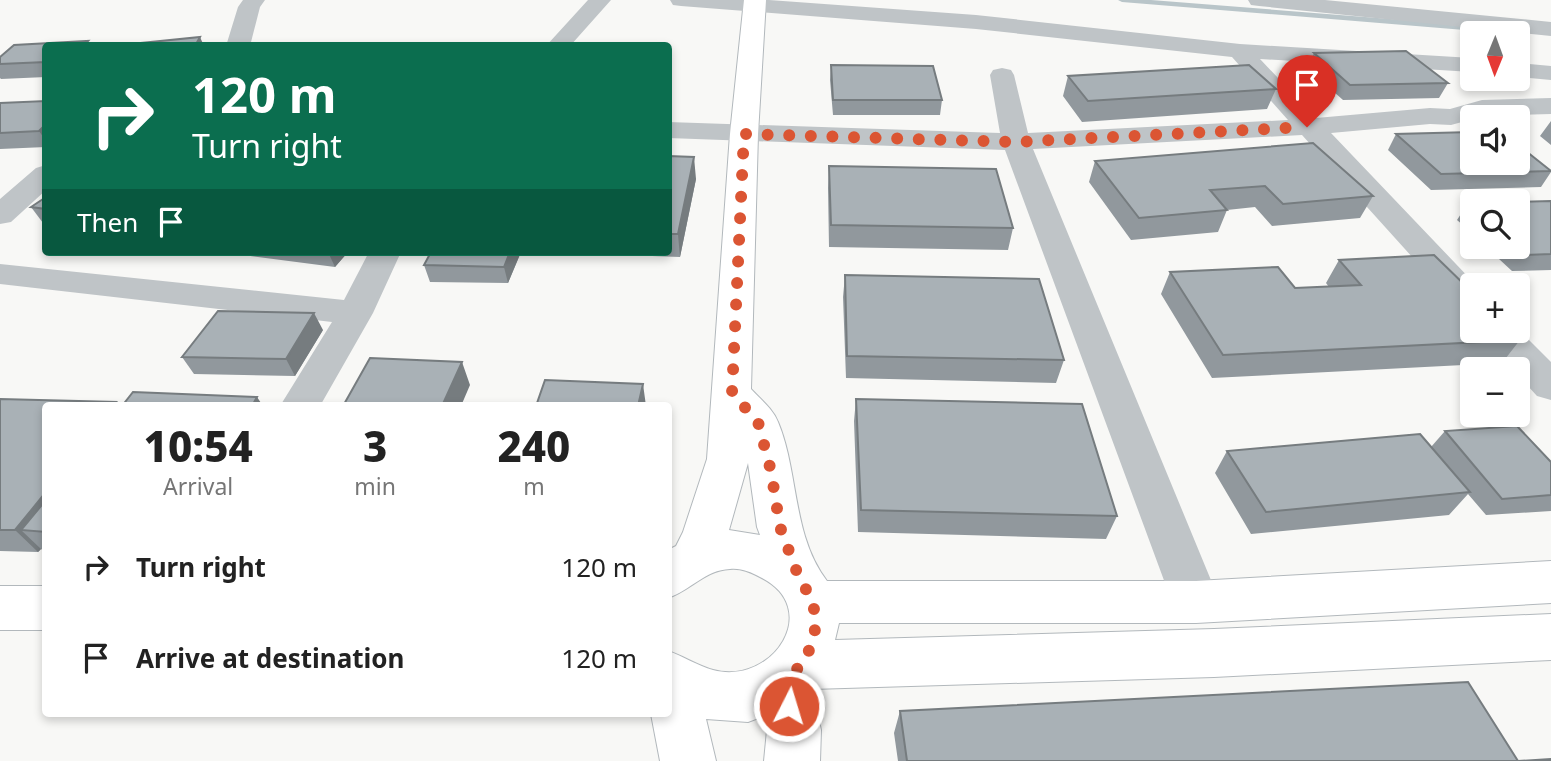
<!DOCTYPE html>
<meta charset="utf-8">
<style>
:root{--surface:#fff;--page:#f6f6f6;--text:#222;--muted:#767676}
body{margin:0;font-family:"Noto Sans",sans-serif;background:var(--page);color:var(--text);height:100vh;display:flex;flex-direction:column;font-size:26px;white-space:nowrap}
*{box-sizing:border-box;margin:0}
p{font-size:23px;color:var(--muted)}
.icon{flex:none;width:38px;height:38px;fill:none;stroke:currentColor;stroke-width:2;stroke-linecap:round;stroke-linejoin:round}
.map{position:relative;flex:1;overflow:hidden}
.drawer{position:absolute;left:42px;top:402px;width:630px;height:315px;display:flex;flex-direction:column;background:var(--surface);border-radius:7px;box-shadow:0 4px 10px #0003}
.drawer>*{flex:none}
.banner{position:absolute;left:42px;top:42px;width:630px;height:214px;border-radius:7px;box-shadow:0 4px 10px #0003;background:#0b6e4f;color:#fff;overflow:hidden}
.needle{width:46px;rotate:181deg}
.tools{position:absolute;left:1460px;top:21px;display:grid;gap:14px}
.tools a{display:grid;place-items:center;width:70px;height:70px;border-radius:7px;background:var(--surface);box-shadow:0 4px 10px #0003;font-size:35px}
.pin{position:absolute;display:grid;place-items:center;width:60px;height:60px;color:#fff;margin:-72px -30px;border-radius:50% 50% 50% 0;rotate:-45deg;box-shadow:0 0 7px #0007}
.pin .icon{rotate:45deg}
.me{position:absolute;width:77px;margin:-38px;rotate:5deg;stroke-linejoin:round;filter:drop-shadow(0 0 5px #0008)}
.turn{display:flex;align-items:center;gap:24px;height:147px;padding:0 35px;font-size:32px}
.turn .icon{width:91px;height:91px;stroke-width:2.5}
.turn b{display:block;font-size:49px;line-height:60px}
.then{display:flex;align-items:center;height:66px;padding:0 35px;background:#0003;gap:14px;font-size:26px}
.eta{display:flex;justify-content:space-evenly;align-items:center;height:119px;text-align:center}
.eta b{font-size:42px;font-weight:800;line-height:49px}
ul{padding:0;list-style:none}
li{display:flex;align-items:center;gap:21px;height:91px;padding:0 35px}
li div{flex:1}
li b{display:block;font-size:26px}
li em{font-style:normal}
.map>svg:first-child{display:block}
</style>
<div class="map">
<svg width="1551" height="761" viewBox="0 0 1551 761">
<rect width="100%" height="100%" fill="#f8f8f6"/>
<g fill="none" stroke-linecap="round" stroke-linejoin="round">
<!-- stream -->
<path fill="#b9c5c9" fill-rule="evenodd" d="M 1118,0 L 1151,0 L 1504,28 L 1508,31 L 1501,33 L 1122,2 Z"/>
<defs>
<path id="secondary" d="M 744,0 L 766,0 L 758,134 L 751,389 C 760,399 773,409 778,422 C 799,472 792,536 827,581 L 1196,581 L 1551,561 L 1551,603 L 1196,623 L 839,623 L 835,640 L 1214,629 L 1551,614 L 1551,660 L 1214,677 L 812,689 L 821,730 L 820,761 L 764,761 L 767,730 L 764,716 L 748,722 L 706,719 L 716,761 L 660,761 L 651,714 L 668,714 L 668,651 C 683,656 698,666 713,670 C 773,686 824,608 760,577 C 750,572 742,568 730,569 C 705,570 691,590 668,598 L 668,550 L 676,546 L 683,532 L 707,459 L 730,134 ZM 748,463 L 757,527 L 760,535 L 729,530 Z
M 0,586 L 46,586 L 46,630 L 0,630 Z"/>
</defs>
<!-- secondary casing -->
<use href="#secondary" stroke="#b2b8bc" stroke-width="2"/>
<!-- street -->
<path fill="#bfc4c7" fill-rule="evenodd" d="M 243,0 L 265,0 L 260,7 L 250,46 L 226,46 L 238,7 Z
M 588,0 L 611,0 L 570,46 L 546,46 Z
M 670,0 L 769,0 L 976,15 L 1240,44 L 1472,58 L 1472,72 L 1260,59 L 1316,118 L 1430,108 L 1450,109 L 1482,100 L 1551,98 L 1551,114 L 1484,116 L 1451,125 L 1430,124 L 1331,133 L 1476,285 L 1472,285 L 1472,313 L 1460,310 L 1302,135 L 1033,149 L 1220,602 L 1213,617 L 1196,623 L 1179,617 L 1172,602 L 1005,150 L 668,138 L 668,122 L 1000,133 L 990,75 L 993,70 L 1002,68 L 1011,70 L 1014,75 L 1028,133 L 1288,120 L 1232,57 L 976,29 L 681,6 L 673,5 Z
M 1248,0 L 1325,0 L 1551,22 L 1551,36 L 1259,6 L 1251,5 Z
M 1517,63 L 1551,66 L 1551,80 L 1517,77 Z
M 46,165 L 46,190 L 11,222 L 0,224 L 0,199 L 36,168 Z
M 369,252 L 401,252 L 373,313 L 320,406 L 280,406 L 332,322 L 0,284 L 0,264 L 344,300 Z
M 1517,328 L 1551,362 L 1551,400 L 1537,396 L 1517,374 L 1517,369 L 1513,369 L 1481,331 L 1517,331 Z"/>
<!-- secondary -->
<use href="#secondary" fill="#fff" fill-rule="evenodd"/>
</g>
<!-- wall -->
<path fill="#91989d" d="M 46,46 L 46,77 L 1,79 L 0,78 L 0,57 Z
M 1314,53 L 1448,83 L 1439,98 L 1343,100 L 1307,68 Z
M 831,65 L 942,100 L 940,115 L 833,115 L 830,80 Z
M 1068,76 L 1276,89 L 1267,109 L 1082,122 L 1063,96 Z
M 46,101 L 46,147 L 0,149 L 0,103 Z
M 1551,121 L 1551,145 L 1540,136 Z
M 1396,134 L 1551,170 L 1551,172 L 1541,187 L 1431,190 L 1388,150 Z
M 668,156 L 696,179 L 680,257 L 596,254 L 596,252 L 668,252 Z
M 1095,161 L 1373,196 L 1360,218 L 1272,226 L 1255,207 L 1227,210 L 1218,232 L 1131,240 L 1089,182 Z
M 829,166 L 1013,228 L 1008,250 L 829,247 L 828,188 Z
M 46,197 L 46,223 L 43,223 L 31,207 Z
M 1551,201 L 1551,270 L 1512,271 L 1486,247 L 1517,247 Z
M 1468,203 L 1472,203 L 1472,233 L 1457,220 Z
M 220,252 L 348,252 L 335,267 Z
M 431,252 L 521,252 L 508,283 L 430,282 L 424,265 Z
M 1339,260 L 1520,340 L 1502,363 L 1212,378 L 1161,294 L 1170,272 L 1295,288 L 1329,287 L 1326,283 Z
M 845,275 L 1064,360 L 1056,383 L 846,378 L 843,297 Z
M 323,330 L 295,376 L 194,374 L 182,357 Z
M 0,399 L 46,406 L 46,553 L 41,549 L 38,552 L 0,551 Z
M 856,399 L 1117,516 L 1106,539 L 858,532 L 854,421 Z
M 1445,431 L 1551,462 L 1551,511 L 1486,515 L 1468,494 L 1449,515 L 1251,534 L 1215,473 L 1227,451 L 1431,447 Z
M 900,711 L 1518,761 L 1551,761 L 898,761 L 894,733 Z"/>
<!-- shaded-wall -->
<path fill="#767c7f" d="M 200,37 L 204,46 L 195,46 Z
M 46,124 L 46,141 L 39,131 Z
M 694,157 L 696,179 L 680,257 L 678,234 Z
M 328,252 L 348,252 L 335,267 Z
M 510,252 L 521,252 L 508,283 L 504,267 Z
M 314,313 L 323,330 L 295,376 L 286,359 Z
M 462,362 L 470,385 L 461,406 L 442,406 Z
M 643,384 L 646,406 L 638,406 Z
M 257,397 L 263,406 L 252,406 Z
M 46,492 L 46,532 L 21,530 L 41,549 L 38,552 L 15,530 Z"/>
<!-- building -->
<path fill="#a9b1b6" stroke="#767c7f" stroke-width="2" d="M 200,37 L 195,46 L 139,46 L 141,43 Z
M 88,41 L 83,46 L 46,46 L 46,62 L 0,64 L 0,57 L 14,45 Z
M 1406,51 L 1448,83 L 1350,85 L 1314,53 Z
M 831,65 L 933,66 L 942,100 L 833,100 Z
M 1249,65 L 1276,89 L 1088,101 L 1068,76 Z
M 46,101 L 46,124 L 39,131 L 0,133 L 0,103 Z
M 1472,132 L 1472,163 L 1517,163 L 1517,144 L 1551,171 L 1441,174 L 1396,134 Z
M 1313,143 L 1373,196 L 1283,204 L 1265,186 L 1210,190 L 1227,210 L 1139,218 L 1095,161 Z
M 668,156 L 694,157 L 678,234 L 668,234 Z
M 829,166 L 996,169 L 1013,228 L 831,225 Z
M 46,197 L 46,209 L 31,207 Z
M 1551,201 L 1551,254 L 1525,255 L 1516,247 L 1517,247 L 1517,202 Z
M 431,252 L 510,252 L 504,267 L 424,265 Z
M 1434,255 L 1472,292 L 1472,331 L 1511,331 L 1520,340 L 1223,355 L 1170,272 L 1278,267 L 1295,288 L 1361,285 L 1339,260 Z
M 845,275 L 1039,279 L 1064,360 L 847,356 Z
M 218,311 L 314,313 L 286,359 L 182,357 Z
M 370,358 L 462,362 L 442,406 L 343,406 Z
M 545,380 L 643,384 L 638,406 L 536,406 Z
M 133,392 L 257,397 L 252,406 L 122,406 Z
M 0,399 L 116,402 L 113,406 L 46,406 L 46,492 L 15,530 L 0,530 Z
M 856,399 L 1082,404 L 1117,516 L 861,510 Z
M 1517,426 L 1551,462 L 1551,495 L 1502,499 L 1445,431 Z
M 1420,434 L 1470,492 L 1266,512 L 1227,451 Z
M 46,500 L 46,532 L 21,530 Z
M 1468,682 L 1518,761 L 1551,759 L 1551,761 L 907,761 L 900,711 Z"/>
<g fill="none" stroke-linecap="round" stroke-linejoin="round">
<!-- route -->
<path stroke="#db5533" stroke-width="12" stroke-dasharray="0 21.6" d="M 789,706 L 784,682 L 801,665 L 812,645 L 816,624 L 813,602 L 798,575 L 780,527 L 771,471 L 758,422 L 732,393 L 744,134 L 1016,142 L 1307,127"/>
</g>
</svg>
<div class="tools">
<a><svg class="needle" viewBox="-14 -14 28 28"><path d="M0-13l5 13h-10z" fill="#e53935"/><path d="M0 13l5-13h-10z" fill="#767676"/></svg></a>
<a><svg class="icon" aria-label="sound" viewBox="0 0 24 24"><path d="M4 9h4l5-4v14l-5-4H4zM17 9q2 3 0 6"/></svg></a>
<a><svg class="icon" aria-label="search" viewBox="0 0 24 24"><circle cx="10" cy="10" r="6"/><path d="M15 15l6 6"/></svg></a>
<a>+</a>
<a>−</a>
</div>
<div class="pin" style="left:1307px;top:127px;background:#d93025"><svg class="icon" aria-label="arrive" viewBox="0 0 24 24"><path d="M6 21V4h12l-3 4 3 4H6"/></svg></div>
<svg class="me" style="left:789px;top:706px" viewBox="-20 -20 40 40"><circle r="17" fill="#db5533" stroke="#fff" stroke-width="3"/><path d="M0-11L8 9 0 5-8 9z" fill="#fff"/></svg>
<div class="banner">
<div class="turn"><svg class="icon" aria-label="right" viewBox="0 0 24 24"><path d="M7 20v-9h11M14 6l5 5-5 5"/></svg><div><b>120 m</b>Turn right</div></div>
<div class="then">Then<svg class="icon" aria-label="arrive" viewBox="0 0 24 24"><path d="M6 21V4h12l-3 4 3 4H6"/></svg></div>
</div>
<section class="drawer">
<div class="eta">
<div><b>10:54</b><p>Arrival</p></div>
<div><b>3</b><p>min</p></div>
<div><b>240</b><p>m</p></div>
</div>
<ul>
<li><svg class="icon" aria-label="right" viewBox="0 0 24 24"><path d="M7 20v-9h11M14 6l5 5-5 5"/></svg><div><b>Turn right</b></div><em>120 m</em></li>
<li><svg class="icon" aria-label="arrive" viewBox="0 0 24 24"><path d="M6 21V4h12l-3 4 3 4H6"/></svg><div><b>Arrive at destination</b></div><em>120 m</em></li>
</ul>
</section>
</div>
